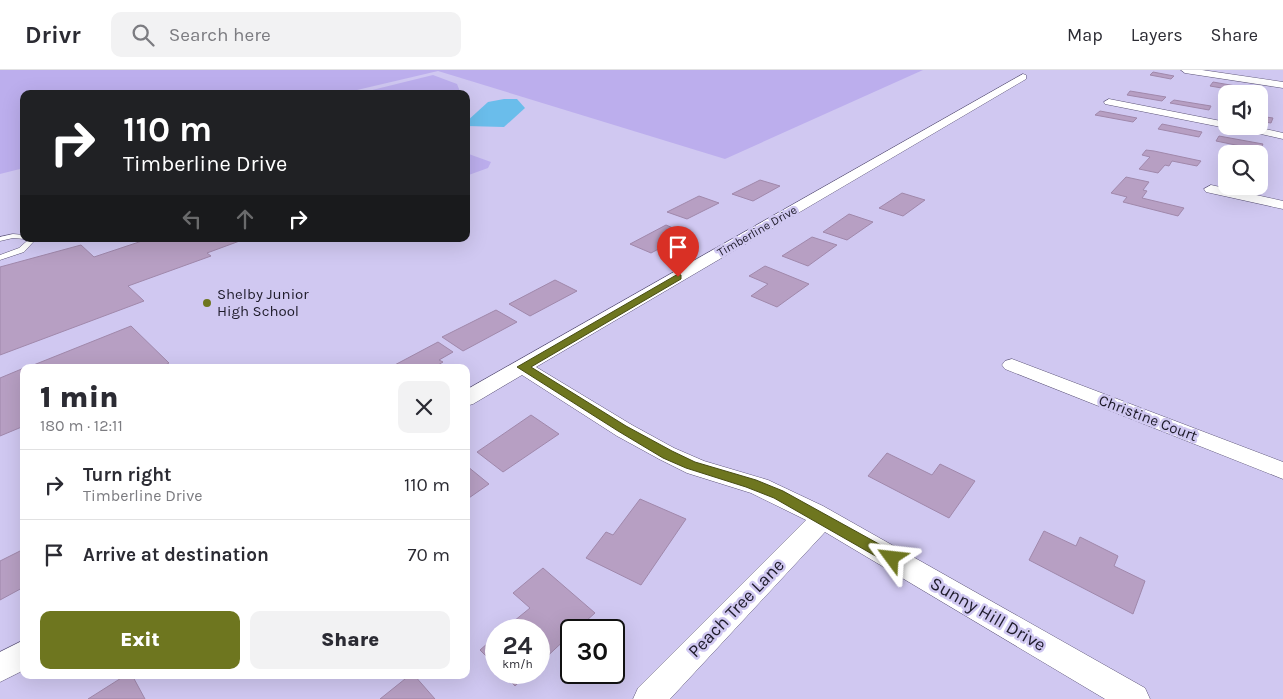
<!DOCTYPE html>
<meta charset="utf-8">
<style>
:root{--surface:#fff;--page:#f2f2f3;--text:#2b2b33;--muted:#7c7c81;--line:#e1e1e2;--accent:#6e761f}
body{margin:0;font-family:Karla,sans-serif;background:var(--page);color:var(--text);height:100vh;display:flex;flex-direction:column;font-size:19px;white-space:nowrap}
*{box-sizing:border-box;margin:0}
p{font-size:16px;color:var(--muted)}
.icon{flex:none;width:28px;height:28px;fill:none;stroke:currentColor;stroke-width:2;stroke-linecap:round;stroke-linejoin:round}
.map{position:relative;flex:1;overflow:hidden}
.sheet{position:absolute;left:20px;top:294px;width:450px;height:315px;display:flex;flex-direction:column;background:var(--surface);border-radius:10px;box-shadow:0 5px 20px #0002}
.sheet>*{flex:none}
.top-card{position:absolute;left:20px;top:20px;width:450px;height:152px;border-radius:10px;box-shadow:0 5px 20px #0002;background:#202124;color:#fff;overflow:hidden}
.tools{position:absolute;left:1218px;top:15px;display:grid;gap:10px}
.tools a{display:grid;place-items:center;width:50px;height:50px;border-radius:10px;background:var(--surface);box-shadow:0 5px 20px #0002;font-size:25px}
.speed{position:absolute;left:485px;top:549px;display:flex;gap:10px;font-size:25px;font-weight:700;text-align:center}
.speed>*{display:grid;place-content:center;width:65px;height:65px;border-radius:50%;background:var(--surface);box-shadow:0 5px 20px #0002;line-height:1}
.speed small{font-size:12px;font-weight:400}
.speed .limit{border:2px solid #111;border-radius:8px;background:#fff;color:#111}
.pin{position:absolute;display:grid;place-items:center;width:42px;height:42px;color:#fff;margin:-51px -21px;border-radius:50% 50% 50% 0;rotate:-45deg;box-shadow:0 0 5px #0007}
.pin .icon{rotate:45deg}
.me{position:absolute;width:55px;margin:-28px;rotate:300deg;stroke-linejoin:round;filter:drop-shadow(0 0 4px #0008)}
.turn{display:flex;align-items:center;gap:18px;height:105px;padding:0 20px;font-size:22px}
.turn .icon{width:65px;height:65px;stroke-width:2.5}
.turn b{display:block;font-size:35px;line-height:42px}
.lanes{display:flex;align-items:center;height:48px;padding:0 20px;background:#0003;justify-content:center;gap:25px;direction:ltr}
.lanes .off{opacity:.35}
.round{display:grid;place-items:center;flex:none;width:52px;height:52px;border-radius:10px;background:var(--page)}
.headline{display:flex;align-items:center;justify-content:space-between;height:85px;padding:0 20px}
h1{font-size:30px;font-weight:800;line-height:38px}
.button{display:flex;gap:10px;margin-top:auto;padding:10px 20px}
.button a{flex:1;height:58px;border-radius:10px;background:var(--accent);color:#fff;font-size:20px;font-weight:800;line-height:58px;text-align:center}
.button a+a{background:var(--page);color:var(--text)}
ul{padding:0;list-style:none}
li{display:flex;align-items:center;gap:15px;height:70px;padding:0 20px;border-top:1px solid var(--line)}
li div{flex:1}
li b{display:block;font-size:19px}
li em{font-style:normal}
header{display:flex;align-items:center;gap:30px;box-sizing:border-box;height:70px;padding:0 25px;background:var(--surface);border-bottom:1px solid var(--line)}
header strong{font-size:24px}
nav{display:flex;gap:28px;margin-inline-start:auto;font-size:18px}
.search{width:350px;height:45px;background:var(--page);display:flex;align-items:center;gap:12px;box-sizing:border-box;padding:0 18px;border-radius:10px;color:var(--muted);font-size:19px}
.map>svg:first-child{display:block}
</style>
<header>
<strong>Drivr</strong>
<div class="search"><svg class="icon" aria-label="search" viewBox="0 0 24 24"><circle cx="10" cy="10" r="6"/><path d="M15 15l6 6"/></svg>Search here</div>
<nav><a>Map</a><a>Layers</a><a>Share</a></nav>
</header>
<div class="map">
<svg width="1283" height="629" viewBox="0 0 1283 629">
<rect width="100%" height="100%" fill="#d0c8f1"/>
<!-- green -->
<path fill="#bcaeed" d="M 0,0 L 923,0 L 725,89 L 438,1 L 340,24 L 24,24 L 24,98 L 0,104 Z
M 433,5 L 457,14 L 461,24 L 356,24 Z
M 466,83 L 491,92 L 488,98 L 466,106 Z"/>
<!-- water -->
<path fill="#6abdeb" d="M 504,29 L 517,29 L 525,38 L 504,57 L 466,56 L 466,52 L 488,32 Z"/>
<!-- building -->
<path fill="#b79fc3" stroke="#a088ab" d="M 1153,2 L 1174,6 L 1171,9 L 1150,5 Z
M 1213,12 L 1253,19 L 1251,23 L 1210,16 Z
M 1130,21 L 1166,27 L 1162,31 L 1127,25 Z
M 1174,30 L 1211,36 L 1209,40 L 1170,33 Z
M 1100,41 L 1137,48 L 1133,52 L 1095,45 Z
M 1259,46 L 1273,48 L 1271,53 L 1259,51 Z
M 1162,54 L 1202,62 L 1199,67 L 1158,59 Z
M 1219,66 L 1263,74 L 1260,80 L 1216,71 Z
M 1146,80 L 1154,81 L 1201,91 L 1197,96 L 1172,91 L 1169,96 L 1165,95 L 1158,103 L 1139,99 L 1150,87 L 1142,85 Z
M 1126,107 L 1149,112 L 1143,120 L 1147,121 L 1142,128 L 1184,138 L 1178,146 L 1123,132 L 1127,127 L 1111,123 Z
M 760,110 L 780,116 L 753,131 L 732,124 Z
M 902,123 L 925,130 L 903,146 L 879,138 Z
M 699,126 L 719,133 L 687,149 L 667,142 Z
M 849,144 L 873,152 L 847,170 L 823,162 Z
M 666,155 L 687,164 L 651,183 L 630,174 Z
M 812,167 L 837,175 L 808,196 L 782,186 Z
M 148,169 L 245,169 L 207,183 L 211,186 L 128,216 L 144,231 L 0,285 L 0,197 L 81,175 L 94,187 Z
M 765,196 L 809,214 L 777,237 L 751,226 L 768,214 L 749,206 Z
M 555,210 L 577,221 L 530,246 L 509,234 Z
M 496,240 L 517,252 L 463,281 L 442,267 Z
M 131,256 L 169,293 L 160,298 L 26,298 Z
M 438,272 L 453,282 L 439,290 L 443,292 L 433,298 L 389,298 Z
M 24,298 L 24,356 L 0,366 L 0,308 Z
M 531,345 L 559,364 L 503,402 L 477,382 Z
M 887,383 L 932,405 L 940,394 L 975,411 L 949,448 L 868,406 Z
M 467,396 L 489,414 L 466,430 L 466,397 Z
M 640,429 L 686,449 L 641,515 L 586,488 L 606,462 L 613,465 Z
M 1044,461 L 1076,476 L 1080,467 L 1118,486 L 1114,496 L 1145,511 L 1133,544 L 1029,490 Z
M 24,479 L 24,517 L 0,530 L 0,491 Z
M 543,498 L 595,543 L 576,560 L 571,560 L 571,564 L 539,594 L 539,560 L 503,560 L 530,538 L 513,523 Z
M 496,566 L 496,596 L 480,580 Z
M 502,602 L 530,602 L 515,616 Z
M 126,605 L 132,605 L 145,629 L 88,629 Z
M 410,605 L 414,605 L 435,629 L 380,629 Z"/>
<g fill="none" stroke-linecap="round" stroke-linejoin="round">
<defs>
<path id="lane" d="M 13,164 L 24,165 L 24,169 L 34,169 L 35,170 L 24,182 L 0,190 L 0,185 L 19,178 L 27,171 L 25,169 L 13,168 L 0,171 L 0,167 Z"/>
<path id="street" d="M 1181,0 L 1202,0 L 1283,12 L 1283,18 L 1185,3 Z
M 1023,4 L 1026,5 L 1026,9 L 536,297 L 632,355 L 674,378 L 704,391 L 768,410 L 823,436 L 1145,618 L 1150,629 L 1105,629 L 825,462 L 670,629 L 633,629 L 638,618 L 806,450 L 751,423 L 687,403 L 659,389 L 617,366 L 522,305 L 473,334 L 466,336 L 466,320 Z
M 1109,29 L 1226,52 L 1226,56 L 1252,56 L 1283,63 L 1283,69 L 1230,57 L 1226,58 L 1105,34 L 1104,32 Z
M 1211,115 L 1283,131 L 1283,139 L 1206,122 L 1204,119 Z
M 1012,289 L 1283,392 L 1283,409 L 1005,299 L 1002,295 L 1005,291 Z
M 24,570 L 24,600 L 0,612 L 0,582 Z"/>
</defs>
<!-- lane casing -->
<use href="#lane" stroke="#5c5478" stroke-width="1"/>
<!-- street casing -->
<use href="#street" stroke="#5c5478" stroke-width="1"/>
<!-- lane -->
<use href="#lane" fill="#fff" fill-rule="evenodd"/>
<!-- street -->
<use href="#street" fill="#fff" fill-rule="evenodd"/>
</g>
<!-- route -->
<path fill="#6e761f" stroke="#484d14" d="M 678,204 L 681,205 L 681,209 L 531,297 L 626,356 L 672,381 L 695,392 L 756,410 L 783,421 L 897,484 L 899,488 L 897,492 L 892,494 L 886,492 L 774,428 L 746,417 L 686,398 L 663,388 L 618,361 L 517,297 Z"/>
<!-- markers -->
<circle fill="#6e761f" stroke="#d0c8f1" stroke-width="2" cx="207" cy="233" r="5"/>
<g text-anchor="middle" stroke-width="5" stroke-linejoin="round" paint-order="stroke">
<!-- far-street labels -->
<g font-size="12" fill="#1e1b2a" stroke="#d0c8f1">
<text transform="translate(757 161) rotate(-30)" y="4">Timberline Drive</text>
</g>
<!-- poi labels -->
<g font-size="15" fill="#1e1b2a" stroke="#d0c8f1" text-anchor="start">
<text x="217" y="229">Shelby Junior<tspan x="217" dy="17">High School</tspan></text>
</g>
<!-- street labels -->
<g font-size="15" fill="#1e1b2a" stroke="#d0c8f1">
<text transform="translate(1148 348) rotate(21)" y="5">Christine Court</text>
</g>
<!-- near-street labels -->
<g font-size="18" fill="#1e1b2a" stroke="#d0c8f1">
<text transform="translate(736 538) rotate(-46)" y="6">Peach Tree Lane</text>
<text transform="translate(988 544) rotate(30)" y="6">Sunny Hill Drive</text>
</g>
</g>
</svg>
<div class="tools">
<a><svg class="icon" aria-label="sound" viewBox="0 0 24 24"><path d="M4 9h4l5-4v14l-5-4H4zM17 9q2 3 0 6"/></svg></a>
<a><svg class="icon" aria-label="search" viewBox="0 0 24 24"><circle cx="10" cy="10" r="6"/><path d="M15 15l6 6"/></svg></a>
</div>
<div class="speed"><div>24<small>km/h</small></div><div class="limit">30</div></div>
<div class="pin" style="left:678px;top:207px;background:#d93025"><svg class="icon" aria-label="arrive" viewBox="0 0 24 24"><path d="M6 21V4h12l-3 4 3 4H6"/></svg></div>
<svg class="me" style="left:892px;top:488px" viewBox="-20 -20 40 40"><path d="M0-17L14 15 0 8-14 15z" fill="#6e761f" stroke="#fff" stroke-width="4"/></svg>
<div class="top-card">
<div class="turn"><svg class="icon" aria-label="right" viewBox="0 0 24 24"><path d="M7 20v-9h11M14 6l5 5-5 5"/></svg><div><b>110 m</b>Timberline Drive</div></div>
<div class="lanes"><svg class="icon off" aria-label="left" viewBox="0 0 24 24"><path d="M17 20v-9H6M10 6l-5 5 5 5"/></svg><svg class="icon off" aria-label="ahead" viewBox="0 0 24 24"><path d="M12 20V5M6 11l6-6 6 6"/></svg><svg class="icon" aria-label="right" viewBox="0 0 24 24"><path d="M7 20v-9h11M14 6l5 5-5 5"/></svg></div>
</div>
<section class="sheet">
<div class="headline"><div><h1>1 min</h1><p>180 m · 12:11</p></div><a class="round"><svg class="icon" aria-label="close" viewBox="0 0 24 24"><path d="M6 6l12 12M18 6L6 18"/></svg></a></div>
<ul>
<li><svg class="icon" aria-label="right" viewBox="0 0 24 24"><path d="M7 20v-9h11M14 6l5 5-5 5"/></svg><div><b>Turn right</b><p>Timberline Drive</p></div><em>110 m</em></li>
<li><svg class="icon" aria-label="arrive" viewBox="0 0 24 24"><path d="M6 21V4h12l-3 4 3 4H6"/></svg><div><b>Arrive at destination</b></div><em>70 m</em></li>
</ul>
<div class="button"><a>Exit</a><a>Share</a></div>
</section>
</div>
